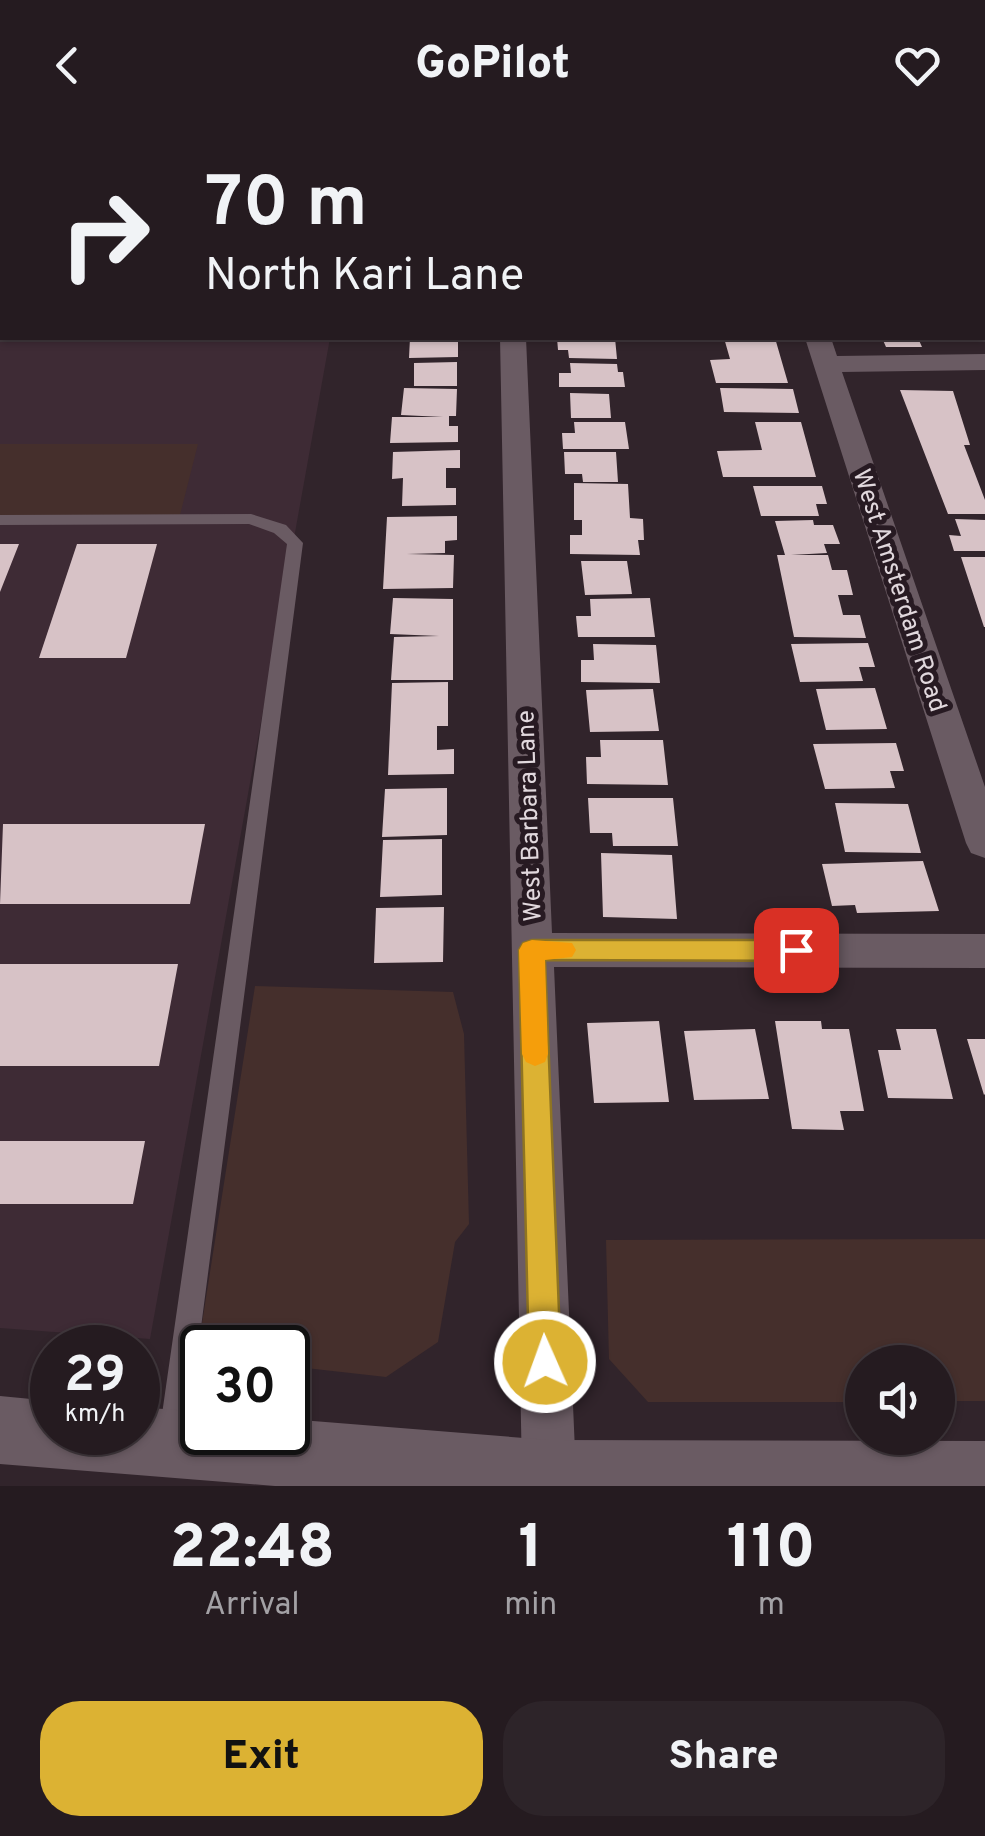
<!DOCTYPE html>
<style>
:root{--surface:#251b20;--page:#2d2429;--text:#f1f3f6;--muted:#a3a1a5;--line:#42393e;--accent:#dcb233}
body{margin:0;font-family:Overpass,sans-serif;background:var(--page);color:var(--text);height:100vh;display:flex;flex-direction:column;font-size:38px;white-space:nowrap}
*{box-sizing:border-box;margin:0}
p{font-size:32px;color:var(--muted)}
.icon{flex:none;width:55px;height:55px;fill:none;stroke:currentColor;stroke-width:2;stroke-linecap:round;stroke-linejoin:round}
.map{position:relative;height:1356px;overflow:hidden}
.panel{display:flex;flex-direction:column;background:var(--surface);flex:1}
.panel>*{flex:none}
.hud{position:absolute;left:0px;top:0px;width:985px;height:210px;box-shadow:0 2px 8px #0004,0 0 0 2px var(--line);background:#251b20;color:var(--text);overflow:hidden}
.fabs{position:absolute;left:845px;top:1215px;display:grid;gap:20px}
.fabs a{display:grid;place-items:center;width:110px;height:110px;border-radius:50%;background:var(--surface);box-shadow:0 2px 8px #0004,0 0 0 2px var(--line);font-size:50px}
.speed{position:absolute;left:30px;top:1195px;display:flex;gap:20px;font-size:50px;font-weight:700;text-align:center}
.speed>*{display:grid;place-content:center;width:130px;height:130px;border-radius:50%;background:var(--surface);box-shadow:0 2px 8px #0004,0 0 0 2px var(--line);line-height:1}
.speed small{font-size:25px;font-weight:400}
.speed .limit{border:5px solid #111;border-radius:15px;background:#fff;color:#111}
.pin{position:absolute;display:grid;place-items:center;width:85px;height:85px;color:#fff;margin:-42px;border-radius:20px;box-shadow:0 5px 15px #0006}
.me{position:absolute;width:110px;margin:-55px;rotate:358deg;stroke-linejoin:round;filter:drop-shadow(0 0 8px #0008)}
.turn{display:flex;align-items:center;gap:35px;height:210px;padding:0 40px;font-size:45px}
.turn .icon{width:130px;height:130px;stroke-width:2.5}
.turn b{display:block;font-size:70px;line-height:85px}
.eta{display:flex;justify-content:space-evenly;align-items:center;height:170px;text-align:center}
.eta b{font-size:60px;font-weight:800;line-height:70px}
.cta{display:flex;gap:20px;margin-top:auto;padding:20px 40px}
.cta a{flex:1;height:115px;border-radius:40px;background:var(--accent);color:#111;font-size:40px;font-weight:800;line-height:115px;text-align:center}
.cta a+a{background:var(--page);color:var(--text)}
header{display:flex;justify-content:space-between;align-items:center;height:130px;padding:0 40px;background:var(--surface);font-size:45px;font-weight:800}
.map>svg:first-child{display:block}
</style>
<header><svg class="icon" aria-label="back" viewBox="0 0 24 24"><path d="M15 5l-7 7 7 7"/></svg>GoPilot<svg class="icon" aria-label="heart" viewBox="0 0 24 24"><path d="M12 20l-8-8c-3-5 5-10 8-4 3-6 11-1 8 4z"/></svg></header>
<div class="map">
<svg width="985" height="1356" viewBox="0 0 985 1356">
<rect width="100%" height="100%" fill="#31242b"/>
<!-- built -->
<path fill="#3e2b35" d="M 0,0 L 368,0 L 2,2 L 2,208 L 330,208 L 150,1209 L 0,1198 Z"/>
<!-- green -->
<path fill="#452f2c" d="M 0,314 L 198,314 L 180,385 L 0,385 Z
M 255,856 L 453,862 L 464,904 L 469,1094 L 455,1112 L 438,1212 L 386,1247 L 288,1236 L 288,1218 L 202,1218 L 202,1226 L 197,1225 Z
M 985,1109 L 985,1271 L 938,1271 L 938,1232 L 862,1232 L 862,1272 L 648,1272 L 609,1229 L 606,1110 Z"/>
<!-- building -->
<path fill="#d7c2c6" d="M 410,208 L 458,208 L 458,227 L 409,228 Z
M 557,208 L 615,208 L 617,229 L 569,228 L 568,220 L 558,220 Z
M 724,208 L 775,208 L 788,253 L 716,253 L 710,230 L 730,229 Z
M 882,208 L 918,208 L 922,217 L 886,217 Z
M 457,232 L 457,256 L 414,256 L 414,233 Z
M 570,233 L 617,234 L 618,242 L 623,242 L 625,257 L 559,257 L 559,243 L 571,243 Z
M 404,258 L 457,259 L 456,286 L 449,286 L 449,296 L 458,296 L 458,312 L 390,313 L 392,287 L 443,287 L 401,285 Z
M 720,258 L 793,259 L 799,283 L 724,282 Z
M 900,260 L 953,261 L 970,315 L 964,315 L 985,370 L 985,384 L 948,384 Z
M 570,263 L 609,264 L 611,288 L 571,288 Z
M 574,292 L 625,292 L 629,319 L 563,319 L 562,303 L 575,303 Z
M 755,292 L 801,292 L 816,347 L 723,347 L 717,321 L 762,320 Z
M 460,320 L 460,338 L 446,338 L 446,358 L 456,358 L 456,375 L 402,376 L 403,348 L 392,349 L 393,322 Z
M 564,322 L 616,322 L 618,352 L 583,352 L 582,344 L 565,344 Z
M 574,353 L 628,354 L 630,388 L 643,389 L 644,410 L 638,410 L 640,425 L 570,424 L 570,405 L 582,405 L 582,390 L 574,390 Z
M 753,356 L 822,356 L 827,374 L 816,374 L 819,386 L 761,386 Z
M 457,386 L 457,410 L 445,411 L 445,423 L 407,424 L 454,425 L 453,458 L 383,459 L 387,387 Z
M 955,389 L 985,390 L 985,421 L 954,421 L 949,405 L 961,406 Z
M 813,390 L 814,395 L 833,395 L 840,414 L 824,414 L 827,423 L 791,425 L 828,425 L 832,440 L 847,440 L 853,465 L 838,465 L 843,485 L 860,485 L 866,508 L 794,507 L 777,425 L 785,425 L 775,391 Z
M 0,414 L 19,414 L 0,462 Z
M 77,414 L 157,414 L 126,528 L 39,528 Z
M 961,427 L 985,427 L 985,497 L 984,497 Z
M 581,431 L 627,431 L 632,464 L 585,465 Z
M 393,468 L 453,469 L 453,550 L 391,550 L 394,507 L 439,506 L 390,504 Z
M 650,468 L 655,507 L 578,507 L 576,486 L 591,486 L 590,469 Z
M 868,513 L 875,537 L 859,537 L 863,551 L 800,552 L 791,514 Z
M 593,514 L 656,515 L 660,553 L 581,552 L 581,530 L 594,530 Z
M 448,552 L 448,596 L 437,596 L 437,620 L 454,619 L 454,644 L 388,645 L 392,553 Z
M 875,558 L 887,599 L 826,600 L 816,559 Z
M 653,559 L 659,601 L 590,602 L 586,560 Z
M 600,610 L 663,610 L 668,655 L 587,654 L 586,627 L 601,627 Z
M 896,613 L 904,641 L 890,641 L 895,658 L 825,659 L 813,614 Z
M 447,658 L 447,705 L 382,707 L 385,659 Z
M 588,668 L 673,668 L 678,716 L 613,716 L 612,703 L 590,703 Z
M 835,673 L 908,674 L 921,723 L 845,722 Z
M 3,694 L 205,694 L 190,774 L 0,774 Z
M 442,709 L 442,765 L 380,767 L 383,710 Z
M 601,723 L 672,725 L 677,789 L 603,787 Z
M 923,731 L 939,781 L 857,783 L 855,775 L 832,776 L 822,734 Z
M 444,777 L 443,832 L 374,833 L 376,778 Z
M 0,834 L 178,834 L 159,936 L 0,936 Z
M 659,891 L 669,972 L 594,973 L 587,893 Z
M 775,891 L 821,891 L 822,899 L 849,899 L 864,981 L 840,981 L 844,1000 L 792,999 Z
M 755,899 L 769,969 L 694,970 L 684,901 Z
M 896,899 L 936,899 L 953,969 L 888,968 L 878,920 L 901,920 Z
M 967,909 L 985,909 L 985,964 L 984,965 Z
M 0,1011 L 145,1011 L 133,1074 L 0,1074 Z"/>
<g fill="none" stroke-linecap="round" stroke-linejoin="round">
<!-- service -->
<path fill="#6a5b63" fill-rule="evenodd" d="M 251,384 L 286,395 L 303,413 L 187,1305 L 183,1315 L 173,1319 L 163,1315 L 159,1305 L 287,414 L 274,403 L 249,394 L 0,395 L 0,385 Z"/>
<!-- minor -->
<path fill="#6a5b63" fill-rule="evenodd" d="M 496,0 L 516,0 L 516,2 L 496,2 Z
M 739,0 L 759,0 L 760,2 L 740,2 Z
M 500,208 L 526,208 L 552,803 L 985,804 L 985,838 L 554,837 L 576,1344 L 571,1356 L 527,1356 L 522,1344 Z
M 805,208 L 831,208 L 837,226 L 985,224 L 985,240 L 842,242 L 985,657 L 985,728 L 971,723 L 966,713 Z"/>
<!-- tertiary -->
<path fill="#6a5b63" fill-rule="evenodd" d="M 0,1266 L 52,1271 L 52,1302 L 138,1302 L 138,1277 L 202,1282 L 202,1302 L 288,1302 L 288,1289 L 549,1310 L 985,1311 L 985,1356 L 275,1356 L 0,1334 Z"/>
</g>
<!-- route -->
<path fill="#dcb233" stroke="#8f7421" stroke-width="2.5" d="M 532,810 L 796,810 L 805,813 L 809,820 L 805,828 L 796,831 L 545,830 L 561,1232 L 556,1243 L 545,1248 L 534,1243 L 529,1232 L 519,820 L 523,813 Z"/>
<!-- slow -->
<path fill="#f59e0b" d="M 532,810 L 572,813 L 576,820 L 572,827 L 545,830 L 548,924 L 545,932 L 535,936 L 526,932 L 522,924 L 519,820 L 523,813 Z"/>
<g text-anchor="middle" stroke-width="10" stroke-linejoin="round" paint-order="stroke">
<!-- street labels -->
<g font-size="25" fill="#e1d8dd" stroke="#271a22">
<text transform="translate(901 460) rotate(72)" y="9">West Amsterdam Road</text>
<text transform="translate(528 686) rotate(-92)" y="9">West Barbara Lane</text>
</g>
</g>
</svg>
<div class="fabs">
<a><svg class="icon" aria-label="sound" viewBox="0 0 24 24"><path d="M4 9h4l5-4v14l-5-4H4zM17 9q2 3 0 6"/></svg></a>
</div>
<div class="speed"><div>29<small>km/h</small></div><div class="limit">30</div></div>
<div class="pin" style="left:796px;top:820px;background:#d93025"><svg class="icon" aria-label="arrive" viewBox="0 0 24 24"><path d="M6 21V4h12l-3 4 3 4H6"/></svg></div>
<svg class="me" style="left:545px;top:1232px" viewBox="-20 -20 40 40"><circle r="17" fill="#dcb233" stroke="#fff" stroke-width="3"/><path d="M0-11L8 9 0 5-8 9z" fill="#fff"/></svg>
<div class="hud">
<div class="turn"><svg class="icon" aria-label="right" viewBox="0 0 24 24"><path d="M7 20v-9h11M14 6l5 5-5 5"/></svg><div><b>70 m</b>North Kari Lane</div></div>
</div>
</div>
<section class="panel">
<div class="eta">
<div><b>22:48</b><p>Arrival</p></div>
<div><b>1</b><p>min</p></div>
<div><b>110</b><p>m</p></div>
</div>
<div class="cta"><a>Exit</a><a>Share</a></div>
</section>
